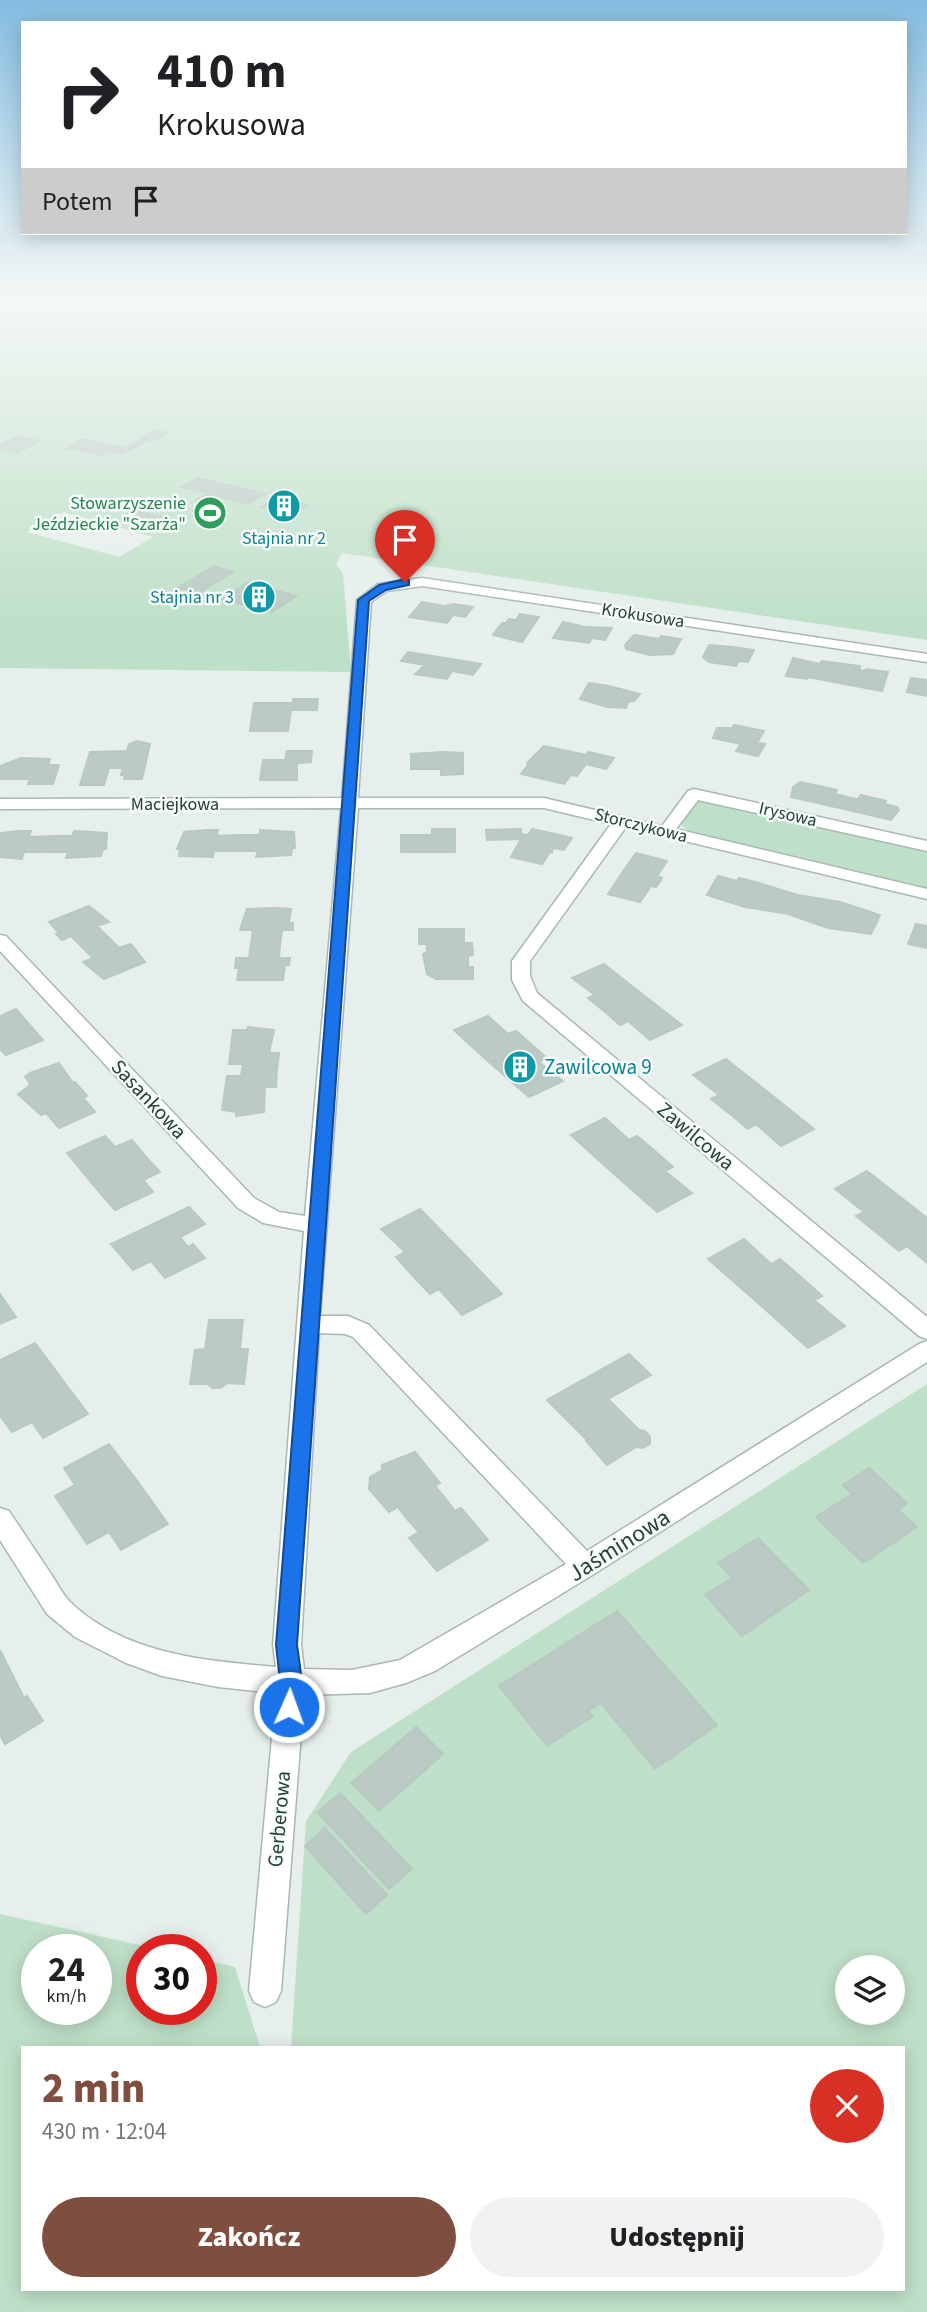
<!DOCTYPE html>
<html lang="pl">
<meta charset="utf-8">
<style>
:root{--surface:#fff;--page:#f2f2f2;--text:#202124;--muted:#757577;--accent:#7f4e3f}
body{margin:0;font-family:"Source Sans 3",sans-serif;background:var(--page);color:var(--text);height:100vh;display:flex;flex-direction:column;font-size:26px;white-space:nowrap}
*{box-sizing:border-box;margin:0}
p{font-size:23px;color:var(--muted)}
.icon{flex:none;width:38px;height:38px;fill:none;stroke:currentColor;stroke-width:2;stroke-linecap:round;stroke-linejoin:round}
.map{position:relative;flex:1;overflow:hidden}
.sheet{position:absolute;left:21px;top:2046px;width:884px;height:245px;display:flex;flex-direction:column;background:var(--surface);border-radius:0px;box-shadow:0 4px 18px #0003}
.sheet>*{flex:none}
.banner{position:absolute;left:21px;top:21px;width:886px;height:214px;border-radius:0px;box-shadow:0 4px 18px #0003;background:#fff;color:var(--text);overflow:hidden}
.fabs{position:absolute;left:835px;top:1955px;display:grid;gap:14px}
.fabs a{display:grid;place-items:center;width:70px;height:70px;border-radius:50%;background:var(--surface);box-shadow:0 4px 18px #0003;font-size:35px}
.speed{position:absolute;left:21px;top:1934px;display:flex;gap:14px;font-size:35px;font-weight:700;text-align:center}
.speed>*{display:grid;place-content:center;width:91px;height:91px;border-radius:50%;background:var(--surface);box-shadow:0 4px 18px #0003;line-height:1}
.speed small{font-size:18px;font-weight:400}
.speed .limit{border:10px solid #d22;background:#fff;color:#111}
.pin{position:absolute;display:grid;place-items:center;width:60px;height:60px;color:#fff;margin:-72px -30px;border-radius:50% 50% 50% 0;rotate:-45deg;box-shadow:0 0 7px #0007}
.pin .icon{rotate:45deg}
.me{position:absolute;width:77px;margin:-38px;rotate:2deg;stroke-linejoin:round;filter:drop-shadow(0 0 5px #0008)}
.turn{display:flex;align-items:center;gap:24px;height:147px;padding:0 21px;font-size:32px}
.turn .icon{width:91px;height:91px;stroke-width:2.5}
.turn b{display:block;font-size:49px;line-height:60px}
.then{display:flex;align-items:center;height:66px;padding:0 21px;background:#0003;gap:14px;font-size:26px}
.round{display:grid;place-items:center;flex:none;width:74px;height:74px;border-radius:37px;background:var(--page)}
.summary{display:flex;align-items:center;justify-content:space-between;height:119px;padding:0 21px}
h1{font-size:42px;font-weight:800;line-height:52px;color:var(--accent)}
.button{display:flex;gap:14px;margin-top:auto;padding:14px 21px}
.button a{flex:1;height:80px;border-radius:42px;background:var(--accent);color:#fff;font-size:28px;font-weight:800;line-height:80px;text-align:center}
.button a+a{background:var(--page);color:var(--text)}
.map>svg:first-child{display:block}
</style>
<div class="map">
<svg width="927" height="2312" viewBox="0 0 927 2312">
<rect width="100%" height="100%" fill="#e6efeb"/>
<!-- green -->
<path fill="#bfe0c8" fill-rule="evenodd" d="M 0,298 L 927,298 L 927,640 L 342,553 L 336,564 L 343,573 L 351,672 L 0,668 ZM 64,512 L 153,537 L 119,557 L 27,532 Z
M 698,800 L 927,851 L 927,888 L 688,831 L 680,823 Z
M 927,1384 L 927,2312 L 0,2312 L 0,1914 L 158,1949 L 142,1950 L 142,2009 L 201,2009 L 201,1959 L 235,1967 L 260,2047 L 23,2048 L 23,2289 L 903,2289 L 903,2048 L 291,2047 L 306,1821 L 351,1752 ZM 37,1950 L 96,1950 L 96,2009 L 37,2009 ZM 847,1967 L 892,1967 L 892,2012 L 847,2012 Z"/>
<!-- building -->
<path fill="#bbcac4" stroke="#b8c9c2" stroke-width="2" d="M 156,430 L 168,433 L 152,441 L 140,438 Z
M 19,436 L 40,441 L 17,453 L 0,449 L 0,445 Z
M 82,439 L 116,446 L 102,455 L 67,448 Z
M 143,439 L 150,440 L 121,454 L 109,450 L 116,446 L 123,448 Z
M 198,478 L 265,494 L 248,504 L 221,497 L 208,505 L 195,501 L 209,493 L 181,487 Z
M 278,498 L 308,505 L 292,515 L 262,507 Z
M 136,510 L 166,519 L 178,519 L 161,529 L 121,518 Z
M 213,566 L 233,572 L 226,576 L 206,571 Z
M 206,571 L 226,576 L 199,593 L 178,588 Z
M 247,583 L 296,596 L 272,612 L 222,599 Z
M 422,602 L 444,606 L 454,604 L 473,607 L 465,617 L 453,615 L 447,623 L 409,617 Z
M 520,614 L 539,617 L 522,642 L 493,635 L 502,623 L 506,623 L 509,619 L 516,620 Z
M 563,622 L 585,627 L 612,628 L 605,640 L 592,638 L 589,643 L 553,638 Z
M 634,635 L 659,639 L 661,636 L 681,639 L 673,654 L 650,655 L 626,649 L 625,645 Z
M 709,645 L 733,647 L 754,650 L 748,662 L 739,661 L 736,666 L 709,662 L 703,657 Z
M 408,652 L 481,664 L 473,675 L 452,671 L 447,679 L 415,674 L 425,665 L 401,661 Z
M 793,658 L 820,664 L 822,661 L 860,666 L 859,670 L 865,671 L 866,669 L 888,672 L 882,691 L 808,677 L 807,679 L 786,676 Z
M 911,678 L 927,680 L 927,696 L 907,692 Z
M 589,683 L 609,686 L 640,694 L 634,701 L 628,702 L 626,708 L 607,707 L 580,699 Z
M 293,699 L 318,699 L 317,710 L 291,710 L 288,731 L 250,731 L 254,703 L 293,703 Z
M 734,725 L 764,731 L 757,743 L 765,744 L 758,756 L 736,751 L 741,744 L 713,738 L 717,728 L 732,728 Z
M 137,741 L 150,744 L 142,779 L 124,779 L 125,775 L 121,775 L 123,768 L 109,768 L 104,785 L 80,785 L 90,752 L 127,751 L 129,744 Z
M 544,746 L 586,755 L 588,752 L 614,758 L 606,769 L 586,764 L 577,776 L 571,775 L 564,784 L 521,774 L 528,765 L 527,763 Z
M 287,751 L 312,751 L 311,762 L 297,763 L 297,780 L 260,780 L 263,760 L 285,760 Z
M 443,752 L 463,753 L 463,774 L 441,775 L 441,769 L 411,769 L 411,754 Z
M 21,758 L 50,759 L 48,765 L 59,765 L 53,784 L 28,784 L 30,779 L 0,779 L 0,766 Z
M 800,782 L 837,790 L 835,794 L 847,797 L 840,808 L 791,797 L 793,787 Z
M 861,795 L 886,801 L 884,804 L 897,807 L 899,810 L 891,820 L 840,808 L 847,797 L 858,799 Z
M 432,829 L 455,829 L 455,852 L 401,852 L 401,835 L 432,835 Z
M 521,829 L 521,834 L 528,835 L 532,829 L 572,838 L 564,850 L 554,848 L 551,852 L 553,853 L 550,852 L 542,864 L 511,857 L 521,839 L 487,840 L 486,830 Z
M 206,830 L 218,830 L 217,836 L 238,835 L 236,851 L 214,851 L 213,857 L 179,856 L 180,849 L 177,849 L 184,832 Z
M 260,830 L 294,832 L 295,848 L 292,848 L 291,855 L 256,857 L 258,851 L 236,851 L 238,835 L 260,835 Z
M 19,831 L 31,831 L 29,837 L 51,836 L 46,852 L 24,852 L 22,859 L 0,857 L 0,833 Z
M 74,831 L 107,833 L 106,849 L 103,849 L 101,856 L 66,858 L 68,852 L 46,852 L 51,836 L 72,836 Z
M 636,853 L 667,861 L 657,876 L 662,878 L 659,883 L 622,873 Z
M 622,873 L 659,883 L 656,887 L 651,886 L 640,902 L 608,894 Z
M 718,876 L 737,881 L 739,878 L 759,883 L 745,907 L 707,895 Z
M 759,883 L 798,895 L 788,914 L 745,907 Z
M 798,895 L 840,902 L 828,928 L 788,914 Z
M 840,902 L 880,915 L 871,934 L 828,928 Z
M 89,906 L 109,922 L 97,926 L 108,937 L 82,947 L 71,936 L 62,940 L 56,934 L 59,933 L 49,922 Z
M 275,908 L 291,909 L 289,923 L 293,923 L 293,930 L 282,930 L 280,944 L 251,944 L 253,930 L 240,930 L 247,909 Z
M 916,924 L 927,926 L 927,948 L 908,944 Z
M 419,929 L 464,929 L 464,943 L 472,943 L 473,955 L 468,956 L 468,967 L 473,967 L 473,979 L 436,979 L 427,974 L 423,954 L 427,952 L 427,944 L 419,944 Z
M 108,937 L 119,948 L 131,944 L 145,962 L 104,979 L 83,962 L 93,958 L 82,947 Z
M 251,944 L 280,944 L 279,958 L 290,958 L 289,965 L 285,965 L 283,980 L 237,980 L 239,968 L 235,968 L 236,958 L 249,958 Z
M 604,964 L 642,994 L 604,1011 L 588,998 L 595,995 L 572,978 Z
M 642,994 L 682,1025 L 650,1040 L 628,1021 L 620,1025 L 604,1011 Z
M 16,1009 L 43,1040 L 6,1055 L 0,1049 L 0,1016 Z
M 488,1016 L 508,1034 L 516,1031 L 531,1044 L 490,1063 L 454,1030 Z
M 248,1027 L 274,1030 L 269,1053 L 279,1053 L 277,1070 L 242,1070 L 243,1064 L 229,1064 L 233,1030 L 247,1030 Z
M 531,1044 L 547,1058 L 539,1062 L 563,1081 L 529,1097 L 490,1063 Z
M 726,1059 L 769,1093 L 729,1113 L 711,1099 L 719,1095 L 693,1075 Z
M 59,1063 L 73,1083 L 75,1082 L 87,1096 L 83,1098 L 95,1112 L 59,1128 L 46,1113 L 41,1115 L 18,1094 L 28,1087 L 30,1083 L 25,1077 L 30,1073 Z
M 242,1070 L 277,1070 L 276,1087 L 265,1087 L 264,1112 L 236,1116 L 236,1112 L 222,1110 L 227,1076 L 241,1076 Z
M 769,1093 L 814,1129 L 781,1146 L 756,1124 L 748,1129 L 729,1113 Z
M 605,1118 L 629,1140 L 637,1136 L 655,1151 L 613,1173 L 571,1135 Z
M 105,1136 L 115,1147 L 132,1140 L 145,1156 L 90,1181 L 67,1153 Z
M 655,1151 L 673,1167 L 665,1171 L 692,1193 L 657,1212 L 613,1173 Z
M 145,1156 L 160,1172 L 143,1180 L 153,1192 L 115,1210 L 90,1181 Z
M 867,1171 L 917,1210 L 877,1233 L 856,1216 L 864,1212 L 835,1189 Z
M 189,1207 L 205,1224 L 180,1237 L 188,1247 L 193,1244 L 205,1258 L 165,1278 L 151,1261 L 133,1270 L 111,1244 Z
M 420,1209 L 460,1250 L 412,1275 L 396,1257 L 405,1252 L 381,1229 Z
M 917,1210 L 927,1218 L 927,1263 L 907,1246 L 899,1251 L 877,1233 Z
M 744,1239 L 771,1264 L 780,1259 L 801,1277 L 757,1302 L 708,1259 Z
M 460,1250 L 502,1294 L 462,1315 L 439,1289 L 430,1294 L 412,1275 Z
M 801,1277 L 822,1296 L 814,1300 L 845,1326 L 808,1348 L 757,1302 Z
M 0,1294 L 16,1317 L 0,1324 Z
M 209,1320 L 243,1320 L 240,1349 L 248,1349 L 244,1384 L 227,1383 L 221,1388 L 212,1388 L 208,1384 L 190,1384 L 195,1350 L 205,1349 Z
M 35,1343 L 61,1378 L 0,1409 L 0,1360 Z
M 629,1354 L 651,1375 L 608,1399 L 639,1430 L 645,1431 L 650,1437 L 650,1444 L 643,1448 L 636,1447 L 607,1465 L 586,1441 L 587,1440 L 547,1400 Z
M 61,1378 L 88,1414 L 43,1438 L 32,1422 L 12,1432 L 0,1416 L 0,1409 Z
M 109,1444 L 138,1482 L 71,1520 L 55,1496 L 75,1485 L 64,1468 Z
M 415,1452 L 440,1483 L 435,1486 L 445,1498 L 408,1520 L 398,1507 L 389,1512 L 369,1489 L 370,1477 L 382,1470 L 382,1465 Z
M 869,1468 L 907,1503 L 898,1510 L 917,1527 L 863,1563 L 816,1517 L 852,1494 L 843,1485 Z
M 138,1482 L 168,1524 L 121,1550 L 109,1532 L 87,1544 L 71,1520 Z
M 445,1498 L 455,1511 L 461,1508 L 488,1540 L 437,1571 L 409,1538 L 419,1532 L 408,1520 Z
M 758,1538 L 809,1590 L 742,1636 L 705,1595 L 732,1578 L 718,1563 Z
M 617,1611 L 717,1725 L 655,1769 L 601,1703 L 588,1711 L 593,1716 L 547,1746 L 499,1686 Z
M 0,1650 L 24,1698 L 27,1696 L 43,1721 L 5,1744 L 0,1735 Z
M 416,1727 L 443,1754 L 379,1811 L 351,1783 Z
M 340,1793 L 412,1869 L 389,1889 L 317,1812 Z
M 325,1828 L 387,1895 L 366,1914 L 305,1846 Z"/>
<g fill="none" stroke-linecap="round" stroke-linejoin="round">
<defs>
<path id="street" d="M 422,578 L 927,654 L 927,662 L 422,586 L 387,591 L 371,602 L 358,798 L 544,798 L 662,826 L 688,791 L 694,789 L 927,841 L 927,851 L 698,800 L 676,829 L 927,889 L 927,899 L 626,827 L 530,961 L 530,976 L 537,993 L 927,1317 L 927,1339 L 919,1336 L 523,1001 L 512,980 L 512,961 L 611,824 L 544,808 L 358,808 L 320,1316 L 348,1316 L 369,1325 L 587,1551 L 919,1344 L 927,1341 L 927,1362 L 594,1574 L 435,1671 L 406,1683 L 370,1693 L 304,1695 L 281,1991 L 276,2002 L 265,2007 L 254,2002 L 249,1991 L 276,1693 L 218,1687 L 162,1676 L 126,1663 L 75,1637 L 47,1614 L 0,1540 L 0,1508 L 9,1511 C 23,1532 37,1553 51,1574 C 57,1583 62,1593 69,1601 C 123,1654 205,1661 276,1667 L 273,1645 L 304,1231 L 263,1223 L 238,1208 L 0,951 L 0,935 L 6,936 L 254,1198 L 279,1212 L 305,1216 L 341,808 L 0,809 L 0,799 L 342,798 L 357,600 L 378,584 ZM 319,1333 L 345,1334 L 353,1337 L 566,1564 L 400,1660 L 352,1670 L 304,1669 L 301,1645 Z"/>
</defs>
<!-- street casing -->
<use href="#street" stroke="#a8b8b2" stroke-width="3"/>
<!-- street -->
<use href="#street" fill="#fff" fill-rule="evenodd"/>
</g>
<!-- sky -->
<linearGradient id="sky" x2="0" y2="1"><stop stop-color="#84bce0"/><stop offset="0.48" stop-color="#f4f8f6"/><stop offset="1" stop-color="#f4f8f6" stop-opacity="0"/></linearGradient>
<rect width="927" height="622" fill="url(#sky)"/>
<!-- route -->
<path fill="#1a73e8" stroke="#114b97" stroke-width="2" d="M 405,579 L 409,580 L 409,585 L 386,590 L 369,601 L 297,1645 C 300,1667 306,1693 296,1714 L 289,1716 L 281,1714 L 278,1707 L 280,1681 L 276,1645 L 358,600 L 379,585 Z"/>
<!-- icons -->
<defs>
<symbol id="building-disc" viewBox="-11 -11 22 22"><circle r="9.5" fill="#0f9aa8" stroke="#f7fbf9"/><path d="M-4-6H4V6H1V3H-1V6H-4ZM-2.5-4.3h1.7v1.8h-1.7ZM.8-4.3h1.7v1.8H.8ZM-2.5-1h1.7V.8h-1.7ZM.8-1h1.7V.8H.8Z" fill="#fff"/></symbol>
<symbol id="stadium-disc" viewBox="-11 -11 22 22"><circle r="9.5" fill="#2e9e5b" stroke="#f7fbf9"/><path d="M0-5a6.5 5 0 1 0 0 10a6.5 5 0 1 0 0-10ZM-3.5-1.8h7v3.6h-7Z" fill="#fff"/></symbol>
</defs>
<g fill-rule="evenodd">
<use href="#building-disc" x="265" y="487" width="38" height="38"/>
<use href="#stadium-disc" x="191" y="494" width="38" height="38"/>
<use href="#building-disc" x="240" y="578" width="38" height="38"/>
<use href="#building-disc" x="501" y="1048" width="38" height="38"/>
</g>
<g text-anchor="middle" stroke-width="5" stroke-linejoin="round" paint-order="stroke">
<!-- far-leisure labels -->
<g font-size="18" fill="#27864d" stroke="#f7fbf9" text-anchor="end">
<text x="186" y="509">Stowarzyszenie<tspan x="186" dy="21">Jeździeckie "Szarża"</tspan></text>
</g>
<!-- far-culture labels -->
<g font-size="18" fill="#0d838f" stroke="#f7fbf9">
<text x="284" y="544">Stajnia nr 2</text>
<text x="234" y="603" text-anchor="end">Stajnia nr 3</text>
</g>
<!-- far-street labels -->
<g font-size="18" fill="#24423a" stroke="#f7fbf9">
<text transform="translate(643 615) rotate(9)" y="6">Krokusowa</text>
<text x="175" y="810">Maciejkowa</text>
<text transform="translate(788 814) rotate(13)" y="6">Irysowa</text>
<text transform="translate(641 825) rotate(14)" y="6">Storczykowa</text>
</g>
<!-- culture labels -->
<g font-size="21" fill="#0d838f" stroke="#f7fbf9" text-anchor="start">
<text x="544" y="1074">Zawilcowa 9</text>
</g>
<!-- street labels -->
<g font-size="21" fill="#24423a" stroke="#f7fbf9">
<text transform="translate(149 1099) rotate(47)" y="7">Sasankowa</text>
<text transform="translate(696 1136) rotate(40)" y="7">Zawilcowa</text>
<text transform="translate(279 1819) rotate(-85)" y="7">Gerberowa</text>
</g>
<!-- near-street labels -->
<g font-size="24" fill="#24423a" stroke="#f7fbf9">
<text transform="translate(619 1545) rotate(-32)" y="8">Jaśminowa</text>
</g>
</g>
</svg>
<div class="fabs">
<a><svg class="icon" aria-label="layers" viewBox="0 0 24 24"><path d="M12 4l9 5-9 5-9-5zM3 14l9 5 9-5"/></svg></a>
</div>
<div class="speed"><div>24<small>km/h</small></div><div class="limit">30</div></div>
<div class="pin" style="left:405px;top:582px;background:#d93025"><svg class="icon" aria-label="arrive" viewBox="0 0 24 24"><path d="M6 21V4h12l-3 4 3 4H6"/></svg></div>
<svg class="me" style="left:289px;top:1707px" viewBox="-20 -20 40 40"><circle r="17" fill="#1a73e8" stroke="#fff" stroke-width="3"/><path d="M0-11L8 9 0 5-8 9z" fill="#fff"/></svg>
<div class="banner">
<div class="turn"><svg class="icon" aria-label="right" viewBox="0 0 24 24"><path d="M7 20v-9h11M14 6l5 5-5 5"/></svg><div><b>410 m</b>Krokusowa</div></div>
<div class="then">Potem<svg class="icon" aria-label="arrive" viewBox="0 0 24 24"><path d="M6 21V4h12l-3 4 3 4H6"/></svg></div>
</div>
<section class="sheet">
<div class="summary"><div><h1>2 min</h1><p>430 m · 12:04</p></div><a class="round" style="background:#d93025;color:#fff"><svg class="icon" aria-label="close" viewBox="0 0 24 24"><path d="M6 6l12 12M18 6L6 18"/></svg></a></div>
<div class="button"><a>Zakończ</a><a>Udostępnij</a></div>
</section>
</div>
